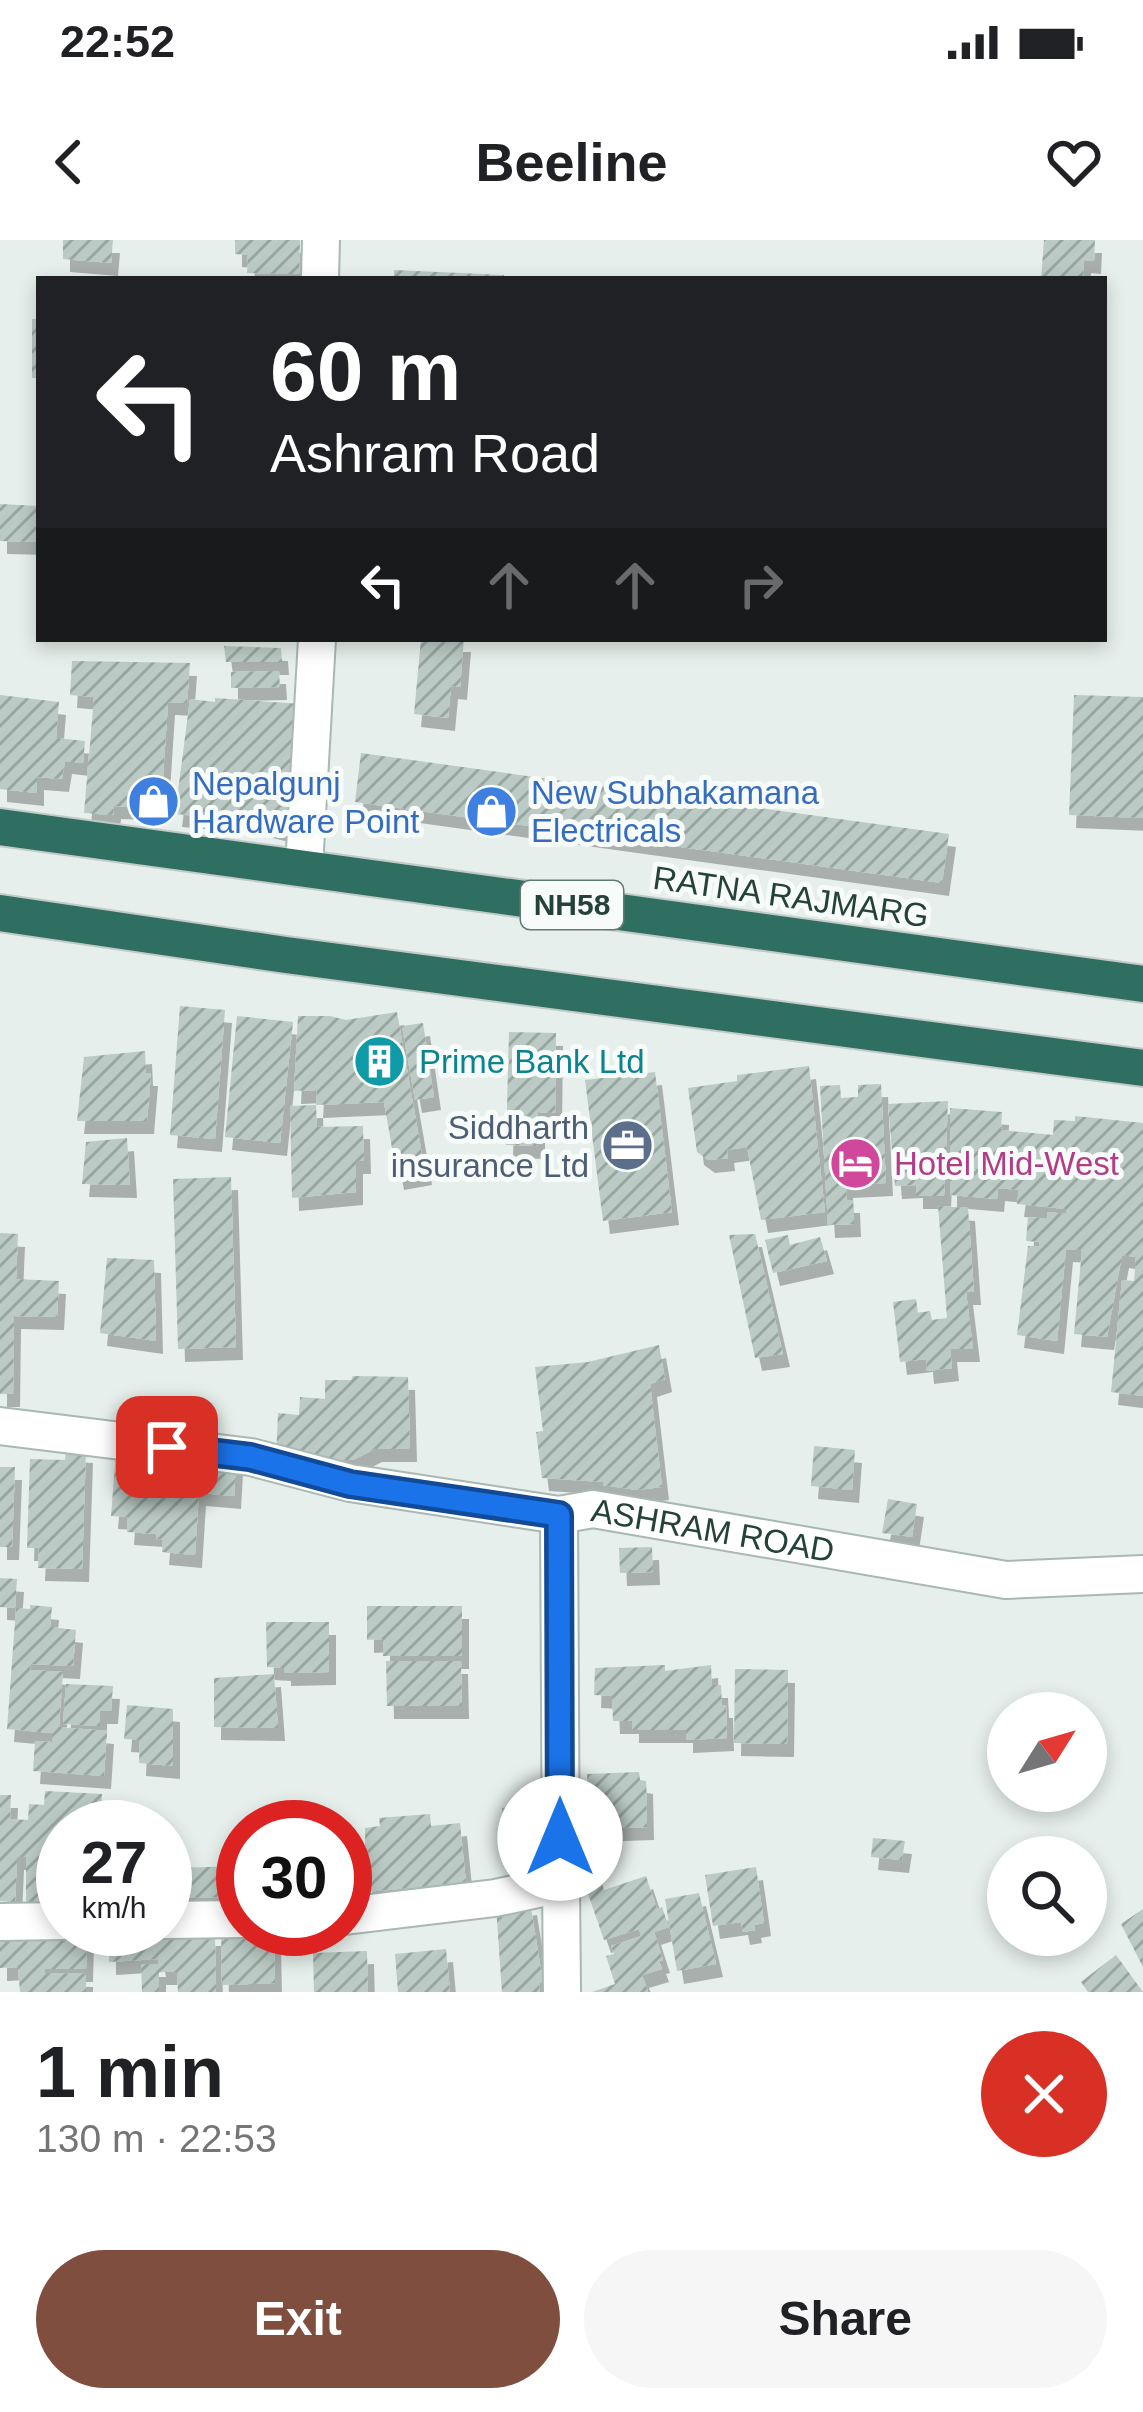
<!DOCTYPE html>
<meta charset="utf-8">
<style>
:root{--surface:#fff;--page:#f6f6f6;--text:#202124;--muted:#757577;--accent:#7f4e3f}
body{margin:0;font-family:Arial,sans-serif;background:var(--page);color:var(--text);height:100vh;display:flex;flex-direction:column;font-size:45px;white-space:nowrap}
*{box-sizing:border-box;margin:0}
p{font-size:39px;color:var(--muted)}
.icon{flex:none;width:66px;height:66px;fill:none;stroke:currentColor;stroke-width:2;stroke-linecap:round;stroke-linejoin:round}
.map{position:relative;height:1752px;overflow:hidden}
.side{display:flex;flex-direction:column;background:var(--surface);flex:1}
.side>*{flex:none}
.guide{position:absolute;left:36px;top:36px;width:1071px;height:366px;border-radius:0px;box-shadow:0 6px 18px #0003;background:#202124;color:#fff;overflow:hidden}
.needle{width:78px;rotate:53deg}
.fabs{position:absolute;left:987px;top:1452px;display:grid;gap:24px}
.fabs a{display:grid;place-items:center;width:120px;height:120px;border-radius:50%;background:var(--surface);box-shadow:0 6px 18px #0003;font-size:60px}
.speed{position:absolute;left:36px;top:1560px;display:flex;gap:24px;font-size:60px;font-weight:700;text-align:center}
.speed>*{display:grid;place-content:center;width:156px;height:156px;border-radius:50%;background:var(--surface);box-shadow:0 6px 18px #0003;line-height:1}
.speed small{font-size:30px;font-weight:400}
.speed .limit{border:18px solid #d22;background:#fff;color:#111}
.pin{position:absolute;display:grid;place-items:center;width:102px;height:102px;color:#fff;margin:-51px;border-radius:24px;box-shadow:0 6px 18px #0006}
.me{position:absolute;width:132px;margin:-66px;rotate:0deg;stroke-linejoin:round;filter:drop-shadow(0 0 9px #0008)}
.turn{display:flex;align-items:center;gap:42px;height:252px;padding:0 36px;font-size:54px}
.turn .icon{width:156px;height:156px;stroke-width:2.5}
.turn b{display:block;font-size:84px;line-height:102px}
.lanes{display:flex;align-items:center;height:114px;padding:0 36px;background:#0003;justify-content:center;gap:60px;direction:ltr}
.lanes .off{opacity:.35}
.round{display:grid;place-items:center;flex:none;width:126px;height:126px;border-radius:63px;background:var(--page)}
.head{display:flex;align-items:center;justify-content:space-between;height:204px;padding:0 36px}
h1{font-size:72px;font-weight:700;line-height:90px}
.cta{display:flex;gap:24px;margin-top:auto;padding:24px 36px}
.cta a{flex:1;height:138px;border-radius:72px;background:var(--accent);color:#fff;font-size:48px;font-weight:700;line-height:138px;text-align:center}
.cta a+a{background:var(--page);color:var(--text)}
.status{display:flex;justify-content:space-between;align-items:center;height:84px;padding:0 60px;background:var(--surface);direction:ltr}
.status svg{height:33px;fill:currentColor}
header{display:flex;justify-content:space-between;align-items:center;height:156px;padding:0 36px;background:var(--surface);font-size:54px;font-weight:700}
.map>svg:first-child{display:block}
</style>
<div class="status"><b>22:52</b><svg viewBox="0 0 49 12"><path d="M0 12V9h3v3zM5 12V6h3v6zM10 12V3h3v9zM15 12V0h3v12zM26 1h20v11H26zM47 4h2v5h-2z"/></svg></div>
<header><svg class="icon" aria-label="back" viewBox="0 0 24 24"><path d="M15 5l-7 7 7 7"/></svg>Beeline<svg class="icon" aria-label="heart" viewBox="0 0 24 24"><path d="M12 20l-8-8c-3-5 5-10 8-4 3-6 11-1 8 4z"/></svg></header>
<div class="map">
<svg width="1143" height="1752" viewBox="0 0 1143 1752">
<defs>
<pattern id="building-hatch" width="6" height="6" patternUnits="userSpaceOnUse" patternTransform="scale(3)"><rect width="6" height="6" fill="#bbcac4"/><path d="M-1 1l2-2M0 6l6-6M5 7l2-2" fill="none" stroke="#98a6a0"/></pattern>
<filter id="shadow"><feDropShadow dx="7" dy="13" stdDeviation="0" flood-color="#0004"/></filter>
</defs>
<rect width="100%" height="100%" fill="#e6efeb"/>
<!-- building -->
<path fill="url(#building-hatch)" filter="url(#shadow)" d="M 63,0 L 113,0 L 111,23 L 63,19 Z
M 235,0 L 300,0 L 299,34 L 247,33 L 248,15 L 235,14 Z
M 1044,0 L 1095,0 L 1094,21 L 1084,20 L 1083,39 L 1041,39 Z
M 394,30 L 504,35 L 504,39 L 394,39 Z
M 32,79 L 39,79 L 39,138 L 32,138 Z
M 0,264 L 39,266 L 39,302 L 0,301 Z
M 421,399 L 464,399 L 460,447 L 451,446 L 448,478 L 414,474 Z
M 224,406 L 281,408 L 282,422 L 226,422 Z
M 72,421 L 190,423 L 187,463 L 168,462 L 161,568 L 114,566 L 113,575 L 84,573 L 94,457 L 70,455 Z
M 279,431 L 280,447 L 231,448 L 231,432 Z
M 0,455 L 59,462 L 56,498 L 85,501 L 83,523 L 65,521 L 62,539 L 37,537 L 37,553 L 0,549 Z
M 1074,455 L 1143,457 L 1143,578 L 1069,575 Z
M 215,458 L 302,464 L 291,591 L 244,580 L 175,574 L 190,459 L 215,462 Z
M 361,513 L 949,594 L 942,643 L 355,562 Z
M 180,766 L 225,770 L 215,899 L 170,895 Z
M 397,772 L 425,932 L 397,937 L 384,862 L 316,865 L 317,887 L 363,886 L 364,921 L 356,921 L 356,952 L 292,958 L 290,866 L 316,865 L 317,850 L 294,851 L 298,776 L 330,776 L 346,780 Z
M 237,776 L 293,782 L 280,903 L 225,897 Z
M 423,783 L 434,857 L 415,860 L 402,786 Z
M 509,792 L 556,793 L 555,873 L 538,872 L 538,906 L 506,905 Z
M 145,811 L 146,833 L 151,833 L 147,881 L 77,881 L 84,817 Z
M 809,826 L 825,972 L 761,980 L 747,907 L 727,910 L 728,918 L 708,920 L 697,912 L 688,848 L 737,841 L 737,835 Z
M 655,832 L 672,972 L 603,981 L 585,840 Z
M 881,844 L 886,943 L 846,945 L 847,960 L 853,960 L 854,984 L 828,985 L 820,846 L 840,845 L 841,858 L 858,857 L 858,845 Z
M 948,861 L 944,956 L 916,956 L 916,945 L 895,946 L 888,864 Z
M 950,868 L 1002,872 L 1001,890 L 1053,895 L 1054,880 L 1075,881 L 1075,876 L 1143,883 L 1143,1156 L 1111,1152 L 1122,1040 L 1134,1041 L 1136,1017 L 1122,1015 L 1107,1097 L 1074,1094 L 1082,1010 L 1066,1009 L 1057,1101 L 1017,1095 L 1028,1006 L 1039,1006 L 1039,1002 L 1026,1001 L 1028,977 L 1047,979 L 1047,972 L 1066,974 L 1066,969 L 1017,964 L 1019,950 L 998,948 L 997,959 L 950,955 Z
M 127,898 L 130,945 L 82,944 L 86,902 Z
M 231,937 L 236,1107 L 178,1109 L 173,939 Z
M 938,966 L 968,968 L 974,1052 L 966,1052 L 973,1109 L 950,1109 L 952,1128 L 927,1131 L 926,1119 L 900,1122 L 893,1062 L 916,1059 L 918,1073 L 930,1071 L 932,1080 L 947,1078 Z
M 0,993 L 18,994 L 16,1039 L 59,1041 L 57,1077 L 14,1076 L 13,1154 L 0,1154 Z
M 755,994 L 783,1114 L 755,1118 L 729,995 Z
M 788,995 L 790,1005 L 820,997 L 827,1021 L 773,1033 L 765,1000 Z
M 107,1018 L 154,1020 L 156,1101 L 100,1093 Z
M 659,1105 L 665,1139 L 650,1144 L 662,1247 L 637,1250 L 603,1245 L 603,1242 L 542,1238 L 536,1192 L 543,1191 L 535,1127 L 588,1122 Z
M 353,1136 L 408,1137 L 410,1209 L 375,1209 L 353,1220 L 276,1219 L 278,1173 L 299,1175 L 300,1157 L 325,1159 L 325,1140 L 351,1140 Z
M 814,1206 L 855,1210 L 852,1250 L 811,1246 Z
M 66,1209 L 86,1210 L 82,1329 L 38,1328 L 39,1308 L 27,1308 L 30,1219 L 65,1220 Z
M 116,1212 L 236,1221 L 234,1256 L 199,1253 L 195,1315 L 162,1312 L 163,1300 L 156,1299 L 156,1294 L 127,1292 L 128,1277 L 111,1276 Z
M 0,1227 L 15,1227 L 12,1307 L 0,1307 Z
M 888,1259 L 917,1264 L 912,1297 L 882,1293 Z
M 652,1307 L 653,1332 L 620,1333 L 619,1308 Z
M 0,1338 L 17,1339 L 15,1368 L 0,1367 Z
M 30,1365 L 52,1367 L 50,1387 L 76,1390 L 73,1426 L 31,1424 L 30,1430 L 63,1432 L 59,1487 L 107,1491 L 104,1536 L 33,1531 L 35,1501 L 52,1502 L 52,1493 L 7,1489 L 16,1368 L 30,1369 Z
M 367,1366 L 462,1366 L 462,1416 L 383,1416 L 383,1399 L 367,1400 Z
M 266,1382 L 329,1382 L 329,1432 L 284,1433 L 284,1428 L 267,1427 Z
M 386,1421 L 461,1421 L 462,1466 L 387,1466 Z
M 665,1425 L 665,1431 L 711,1425 L 712,1445 L 721,1445 L 722,1465 L 726,1465 L 727,1498 L 686,1500 L 686,1490 L 632,1490 L 632,1481 L 613,1481 L 612,1456 L 594,1455 L 595,1428 Z
M 735,1429 L 788,1430 L 787,1504 L 734,1503 Z
M 274,1434 L 278,1488 L 214,1487 L 214,1438 Z
M 66,1444 L 113,1446 L 111,1471 L 100,1471 L 100,1486 L 63,1484 Z
M 127,1465 L 173,1469 L 173,1526 L 139,1523 L 140,1500 L 124,1499 Z
M 639,1532 L 640,1540 L 646,1541 L 647,1587 L 589,1589 L 587,1534 Z
M 45,1551 L 102,1554 L 100,1587 L 63,1587 L 63,1668 L 26,1670 L 26,1617 L 17,1617 L 15,1662 L 0,1661 L 0,1555 L 11,1555 L 10,1579 L 28,1580 L 29,1564 L 44,1565 Z
M 549,1555 L 558,1613 L 510,1621 L 502,1568 L 520,1566 L 519,1560 Z
M 430,1574 L 431,1586 L 460,1583 L 466,1643 L 365,1652 L 365,1588 L 380,1586 L 379,1578 Z
M 873,1598 L 905,1601 L 902,1620 L 871,1617 Z
M 243,1626 L 243,1661 L 227,1662 L 226,1657 L 174,1658 L 173,1628 Z
M 756,1627 L 764,1683 L 754,1685 L 755,1690 L 743,1692 L 741,1682 L 713,1686 L 705,1635 Z
M 646,1636 L 657,1669 L 662,1667 L 669,1687 L 654,1692 L 663,1720 L 659,1721 L 662,1729 L 642,1735 L 648,1752 L 592,1752 L 615,1744 L 606,1716 L 614,1714 L 611,1706 L 641,1696 L 639,1689 L 604,1700 L 586,1648 L 602,1643 L 604,1650 Z
M 699,1653 L 716,1724 L 677,1731 L 665,1659 Z
M 530,1662 L 543,1742 L 539,1743 L 540,1752 L 502,1752 L 496,1667 Z
M 1143,1669 L 1143,1727 L 1121,1684 Z
M 0,1692 L 87,1692 L 86,1729 L 45,1729 L 45,1733 L 86,1734 L 86,1752 L 20,1752 L 18,1727 L 0,1728 Z
M 274,1692 L 275,1743 L 222,1745 L 221,1693 Z
M 109,1693 L 215,1693 L 216,1752 L 178,1752 L 177,1732 L 159,1732 L 159,1752 L 142,1752 L 141,1724 L 159,1724 L 158,1719 L 109,1722 Z
M 446,1709 L 450,1752 L 398,1752 L 395,1714 Z
M 367,1711 L 368,1752 L 314,1752 L 313,1713 Z
M 1116,1715 L 1143,1752 L 1088,1752 L 1081,1742 Z"/>
<g fill="none" stroke-linecap="round" stroke-linejoin="round">
<defs>
<g id="street">
<path d="M 320,39 L 321,0"/>
<path d="M 304,627 L 317,399"/>
<path id="s1" d="M 0,1186 L 251,1217 L 350,1243 L 559,1275 L 593,1269 L 1006,1340 L 1143,1334"/>
<path d="M 559,1275 L 561,1644"/>
<path d="M 345,1676 L 495,1658 L 561,1644 L 562,1752"/>
<path d="M 165,1680 L 243,1679"/>
<path d="M 0,1682 L 63,1681"/>
</g>
<path id="highway" d="M 0,587 L 1143,744
M 0,673 L 286,715 L 1143,828"/>
</defs>
<!-- street casing -->
<use href="#street" stroke="#a8b8b2" stroke-width="40"/>
<!-- highway casing -->
<use href="#highway" stroke="#c2cac8" stroke-width="40"/>
<!-- street -->
<use href="#street" stroke="#fff" stroke-width="36"/>
<!-- highway -->
<use href="#highway" stroke="#2f6f62" stroke-width="36"/>
</g>
<g fill="none" stroke-linecap="round" stroke-linejoin="round">
<defs>
<path id="route" d="M 167,1207 L 250,1217 L 350,1244 L 559,1275 L 560,1598"/>
</defs>
<!-- route casing -->
<use href="#route" stroke="#114b97" stroke-width="30"/>
<!-- route -->
<use href="#route" stroke="#1a73e8" stroke-width="21"/>
</g>
<!-- icons -->
<defs>
<symbol id="shop-disc" viewBox="-11 -11 22 22"><circle r="9.5" fill="#3f7fe0" stroke="#f7fbf9"/><path d="M-5-2.5h2.3a2.7 3.5 0 0 1 5.4 0H5L5.5 6h-11ZM-1.5-2.5h3a1.5 2.3 0 0 0-3 0Z" fill="#fff"/></symbol>
<symbol id="building-disc" viewBox="-11 -11 22 22"><circle r="9.5" fill="#0f9aa8" stroke="#f7fbf9"/><path d="M-4-6H4V6H1V3H-1V6H-4ZM-2.5-4.3h1.7v1.8h-1.7ZM.8-4.3h1.7v1.8H.8ZM-2.5-1h1.7V.8h-1.7ZM.8-1h1.7V.8H.8Z" fill="#fff"/></symbol>
<symbol id="office-disc" viewBox="-11 -11 22 22"><circle r="9.5" fill="#5c6f8a" stroke="#f7fbf9"/><path d="M-6-3h4V-5.5h4V-3h4V5H-6ZM-1-4.5V-3h2v-1.5ZM-6 0V1H6V0Z" fill="#fff"/></symbol>
<symbol id="hotel-disc" viewBox="-11 -11 22 22"><circle r="9.5" fill="#d1479c" stroke="#f7fbf9"/><path d="M-6-4.5h1.5V1H6V5H4.5V3h-9V5H-6ZM-4 0a1.8 1.8 0 1 1 3.6 0ZM.5 0V-2.5h3Q6-2.5 6 0Z" fill="#fff"/></symbol>
</defs>
<g fill-rule="evenodd">
<use href="#shop-disc" x="124" y="532" width="59" height="59"/>
<use href="#shop-disc" x="462" y="542" width="59" height="59"/>
<use href="#building-disc" x="350" y="792" width="59" height="59"/>
<use href="#office-disc" x="598" y="876" width="59" height="59"/>
<use href="#hotel-disc" x="826" y="894" width="59" height="59"/>
</g>
<g text-anchor="middle" stroke-width="10" stroke-linejoin="round" paint-order="stroke">
<!-- shield labels -->
<rect fill="#f7fbf9" stroke="#637a73" stroke-width="3" x="521" y="641" width="102" height="48" rx="9"/>
<g font-size="30" font-weight="bold" fill="#24423a">
<text x="572" y="675">NH58</text>
</g>
<!-- shop labels -->
<g font-size="33" fill="#366cbe" stroke="#f7fbf9" text-anchor="start">
<text x="192" y="555">Nepalgunj<tspan x="192" dy="38">Hardware Point</tspan></text>
<text x="531" y="564">New Subhakamana<tspan x="531" dy="38">Electricals</tspan></text>
</g>
<!-- street labels -->
<g font-size="33" fill="#24423a" stroke="#f7fbf9">
<text transform="translate(791 656) rotate(8)" y="12">RATNA RAJMARG</text>
<text dy="12" stroke="none"><textPath href="#s1" startOffset="723">ASHRAM ROAD</textPath></text>
</g>
<!-- culture labels -->
<g font-size="33" fill="#0d838f" stroke="#f7fbf9" text-anchor="start">
<text x="419" y="833">Prime Bank Ltd</text>
</g>
<!-- service labels -->
<g font-size="33" fill="#4e5e75" stroke="#f7fbf9" text-anchor="end">
<text x="589" y="899">Siddharth<tspan x="589" dy="38">insurance Ltd</tspan></text>
</g>
<!-- hotel labels -->
<g font-size="33" fill="#b23c85" stroke="#f7fbf9" text-anchor="start">
<text x="894" y="935">Hotel Mid-West</text>
</g>
</g>
</svg>
<div class="fabs">
<a><svg class="needle" viewBox="-14 -14 28 28"><path d="M0-13l5 13h-10z" fill="#e53935"/><path d="M0 13l5-13h-10z" fill="#757577"/></svg></a>
<a><svg class="icon" aria-label="search" viewBox="0 0 24 24"><circle cx="10" cy="10" r="6"/><path d="M15 15l6 6"/></svg></a>
</div>
<div class="speed"><div>27<small>km/h</small></div><div class="limit">30</div></div>
<div class="pin" style="left:167px;top:1207px;background:#d93025"><svg class="icon" aria-label="arrive" viewBox="0 0 24 24"><path d="M6 21V4h12l-3 4 3 4H6"/></svg></div>
<svg class="me" style="left:560px;top:1598px" viewBox="-20 -20 40 40"><circle r="19" fill="#fff"/><path d="M0-13L10 11 0 6-10 11z" fill="#1a73e8"/></svg>
<div class="guide">
<div class="turn"><svg class="icon" aria-label="left" viewBox="0 0 24 24"><path d="M17 20v-9H6M10 6l-5 5 5 5"/></svg><div><b>60 m</b>Ashram Road</div></div>
<div class="lanes"><svg class="icon" aria-label="left" viewBox="0 0 24 24"><path d="M17 20v-9H6M10 6l-5 5 5 5"/></svg><svg class="icon off" aria-label="ahead" viewBox="0 0 24 24"><path d="M12 20V5M6 11l6-6 6 6"/></svg><svg class="icon off" aria-label="ahead" viewBox="0 0 24 24"><path d="M12 20V5M6 11l6-6 6 6"/></svg><svg class="icon off" aria-label="right" viewBox="0 0 24 24"><path d="M7 20v-9h11M14 6l5 5-5 5"/></svg></div>
</div>
</div>
<section class="side">
<div class="head"><div><h1>1 min</h1><p>130 m · 22:53</p></div><a class="round" style="background:#d93025;color:#fff"><svg class="icon" aria-label="close" viewBox="0 0 24 24"><path d="M6 6l12 12M18 6L6 18"/></svg></a></div>
<div class="cta"><a>Exit</a><a>Share</a></div>
</section>
